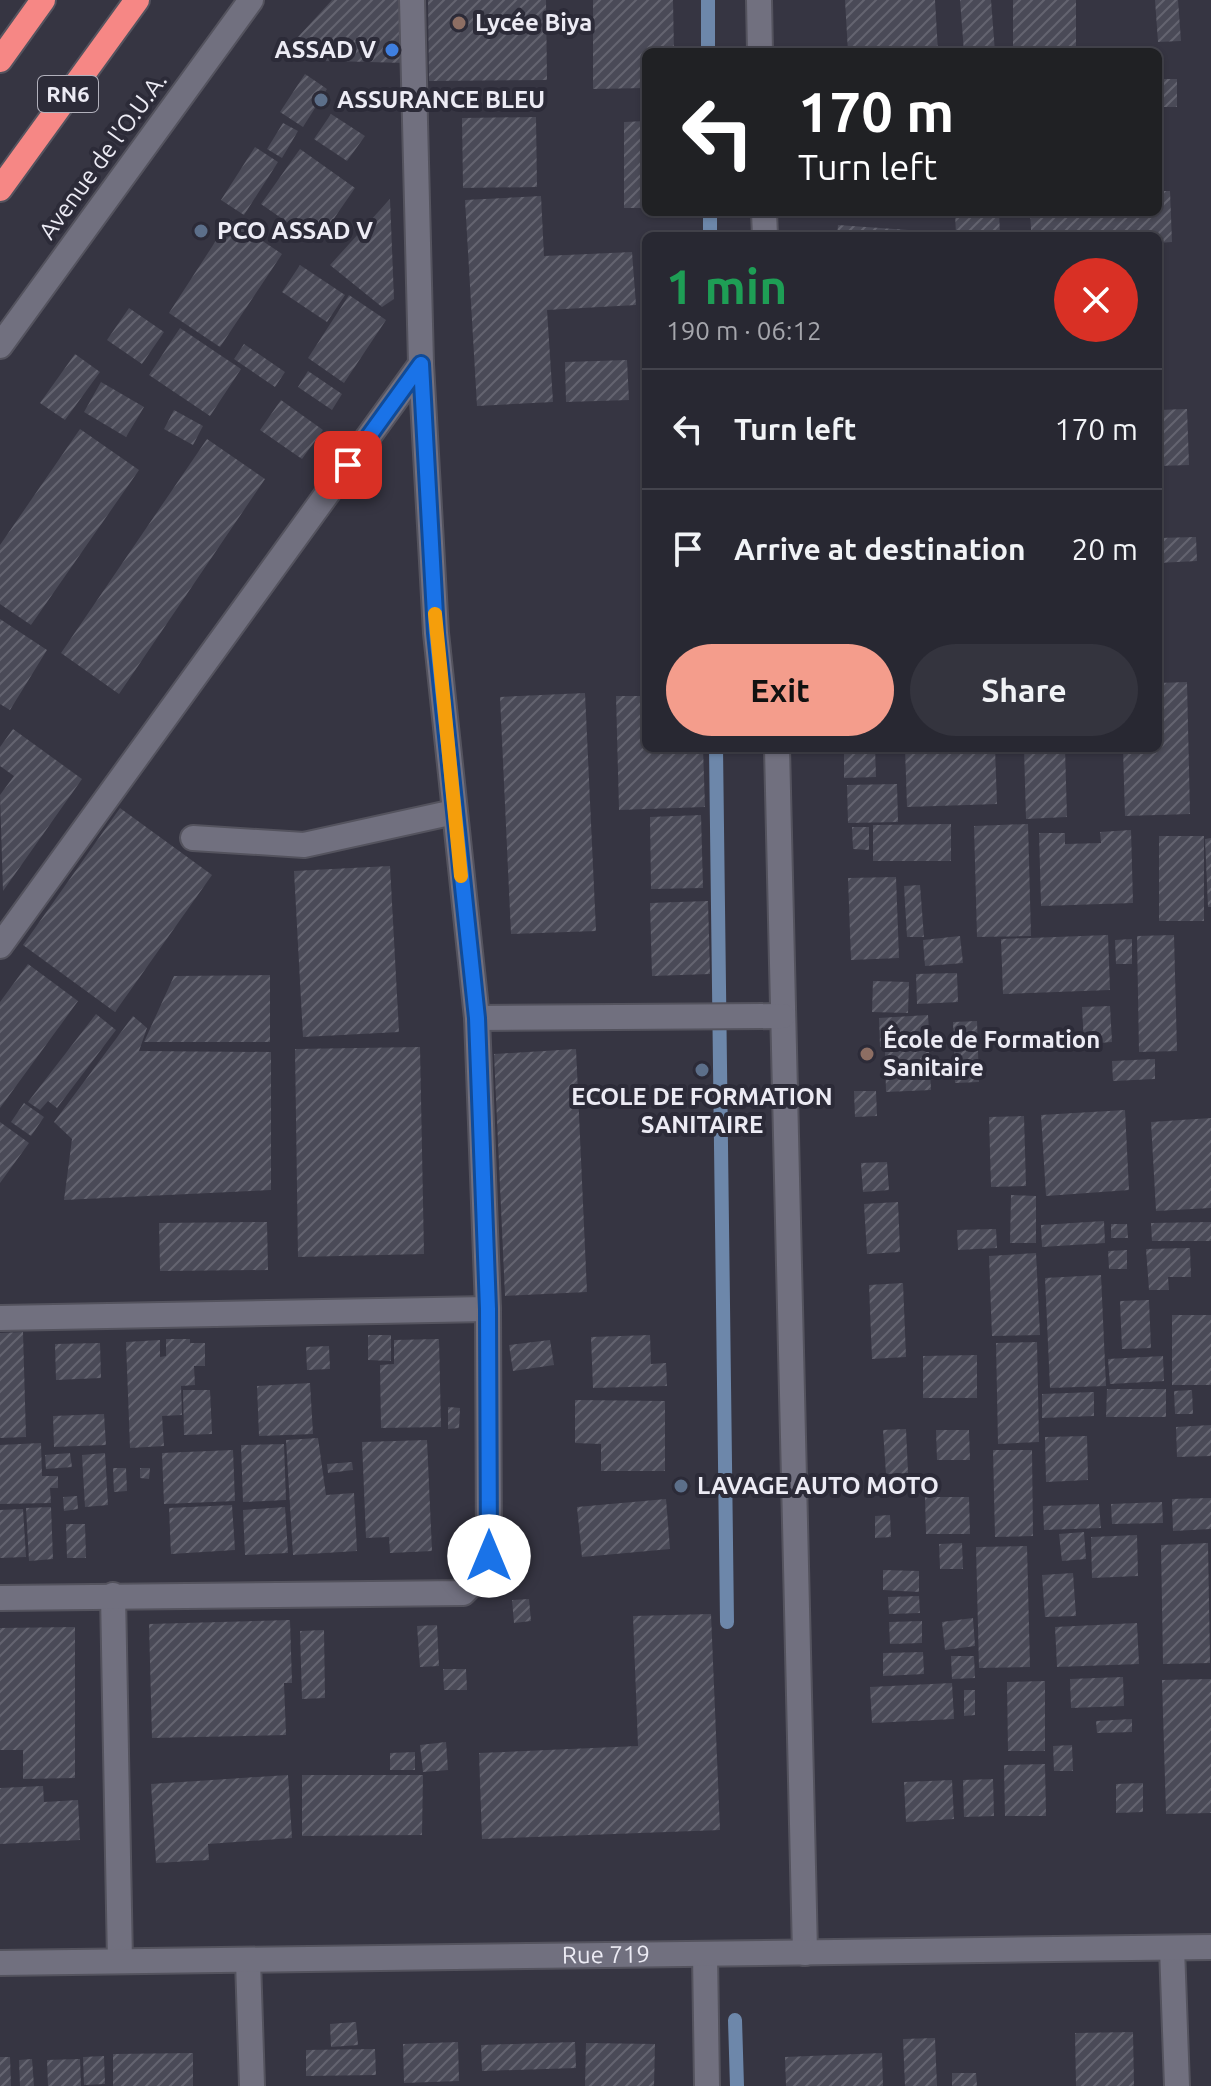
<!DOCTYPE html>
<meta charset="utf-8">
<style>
:root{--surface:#282832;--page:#34343e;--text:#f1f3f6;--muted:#a5a6ac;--line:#44444d;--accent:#f49d8c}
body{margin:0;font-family:Ubuntu,sans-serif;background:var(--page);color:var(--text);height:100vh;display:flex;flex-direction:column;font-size:30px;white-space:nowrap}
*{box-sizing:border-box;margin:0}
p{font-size:26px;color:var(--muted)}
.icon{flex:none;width:44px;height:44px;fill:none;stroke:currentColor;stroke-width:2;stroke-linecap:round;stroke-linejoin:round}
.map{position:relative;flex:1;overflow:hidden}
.drawer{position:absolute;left:642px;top:232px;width:520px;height:520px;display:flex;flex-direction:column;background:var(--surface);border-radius:12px;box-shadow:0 2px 6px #0004,0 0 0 2px var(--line)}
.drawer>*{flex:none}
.top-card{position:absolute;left:642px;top:48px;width:520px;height:168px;border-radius:12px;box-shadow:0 2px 6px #0004,0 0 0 2px var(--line);background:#202124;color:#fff;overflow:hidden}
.pin{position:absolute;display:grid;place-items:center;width:68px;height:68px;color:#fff;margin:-34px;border-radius:16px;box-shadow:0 4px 12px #0006}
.me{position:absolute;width:88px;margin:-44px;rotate:0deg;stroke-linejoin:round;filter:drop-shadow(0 0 6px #0008)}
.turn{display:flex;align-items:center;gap:28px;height:168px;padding:0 24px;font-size:36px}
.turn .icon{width:104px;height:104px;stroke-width:2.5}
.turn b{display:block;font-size:56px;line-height:68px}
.round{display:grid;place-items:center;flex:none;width:84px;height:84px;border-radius:42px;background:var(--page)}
.head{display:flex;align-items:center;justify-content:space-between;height:136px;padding:0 24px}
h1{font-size:48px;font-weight:600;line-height:60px;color:#1e9e55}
.primary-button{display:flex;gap:16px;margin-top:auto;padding:16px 24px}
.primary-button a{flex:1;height:92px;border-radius:48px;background:var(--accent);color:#111;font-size:32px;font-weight:600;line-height:92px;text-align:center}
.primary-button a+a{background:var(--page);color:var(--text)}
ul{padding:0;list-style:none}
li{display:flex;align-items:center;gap:24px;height:120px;padding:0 24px;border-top:2px solid var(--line)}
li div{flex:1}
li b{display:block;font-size:30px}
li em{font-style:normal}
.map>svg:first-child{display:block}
</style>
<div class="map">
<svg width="1211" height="2086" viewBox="0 0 1211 2086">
<defs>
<pattern id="building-hatch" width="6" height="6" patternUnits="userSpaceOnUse" patternTransform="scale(2)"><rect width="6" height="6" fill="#4a4a57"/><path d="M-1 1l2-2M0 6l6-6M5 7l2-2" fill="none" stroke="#646470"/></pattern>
</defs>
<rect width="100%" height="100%" fill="#363542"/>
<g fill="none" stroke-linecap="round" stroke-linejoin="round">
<!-- stream -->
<path stroke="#6d87aa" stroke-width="14" d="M 708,52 L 708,0
M 710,212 L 710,236
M 716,748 L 727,1622
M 735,2020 L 737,2086"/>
</g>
<!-- building -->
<path fill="url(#building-hatch)" d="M 332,0 L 398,0 L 405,63 L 295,60 L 286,50 Z
M 428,0 L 546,0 L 547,80 L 429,81 Z
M 593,0 L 673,0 L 674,52 L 646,52 L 646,88 L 593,89 Z
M 845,0 L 935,0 L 938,52 L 848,52 Z
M 960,0 L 991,0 L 995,52 L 964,52 Z
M 1013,0 L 1076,0 L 1076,52 L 1013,52 Z
M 1155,0 L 1178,0 L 1181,41 L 1158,42 Z
M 305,74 L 327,89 L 303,127 L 280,112 Z
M 1158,79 L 1177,79 L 1177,107 L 1158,107 Z
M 331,114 L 365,136 L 347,161 L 314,139 Z
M 536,117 L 537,187 L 463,188 L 462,118 Z
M 646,121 L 646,208 L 624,208 L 624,122 Z
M 283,123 L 298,131 L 282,158 L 267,149 Z
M 255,147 L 278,162 L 244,215 L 221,200 Z
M 300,149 L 355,188 L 317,243 L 261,204 Z
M 1158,191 L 1170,191 L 1172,242 L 1158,243 L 1158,236 L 1042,236 L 1042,230 L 1031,230 L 1030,212 L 1158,212 Z
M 541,196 L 544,256 L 632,252 L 636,305 L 547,310 L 553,402 L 477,406 L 465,200 Z
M 390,199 L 394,299 L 382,307 L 330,265 Z
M 850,212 L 885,212 L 885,214 L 851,216 Z
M 955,212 L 999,212 L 1000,236 L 956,236 Z
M 230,219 L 282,254 L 220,347 L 169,313 Z
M 838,225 L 908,230 L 907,236 L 837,236 Z
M 300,265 L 345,295 L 327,322 L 282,292 Z
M 349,295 L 386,320 L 344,383 L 308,358 Z
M 129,308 L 164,332 L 142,364 L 107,340 Z
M 180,328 L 241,369 L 210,416 L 149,375 Z
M 244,344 L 285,372 L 275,387 L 234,359 Z
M 75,354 L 100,372 L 65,420 L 40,403 Z
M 627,360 L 629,400 L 566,402 L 565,362 Z
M 308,371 L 342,394 L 332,410 L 298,387 Z
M 101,382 L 144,407 L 126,437 L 84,412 Z
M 281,400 L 323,430 L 302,459 L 260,430 Z
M 1187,409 L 1189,465 L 1158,466 L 1158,410 Z
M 174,410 L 203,426 L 193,445 L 164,429 Z
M 80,429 L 139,470 L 31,625 L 0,604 L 0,545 Z
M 207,439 L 265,479 L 119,694 L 61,653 Z
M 1196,537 L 1197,561 L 1158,563 L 1158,538 Z
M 0,619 L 47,650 L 10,710 L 0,704 Z
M 1187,682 L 1190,814 L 1125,816 L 1123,748 L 1158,748 L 1158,683 Z
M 585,693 L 596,931 L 511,934 L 500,697 Z
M 616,696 L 646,696 L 646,748 L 703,748 L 705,807 L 619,810 Z
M 13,729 L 82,779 L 3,891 L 0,795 L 14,776 L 0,766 L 0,747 Z
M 844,748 L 875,748 L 876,777 L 844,778 Z
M 905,748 L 995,748 L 997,804 L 907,807 Z
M 1024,748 L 1065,748 L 1067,817 L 1026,819 Z
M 897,784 L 898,822 L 848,823 L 847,785 Z
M 120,808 L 212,875 L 115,1012 L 23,945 Z
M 701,815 L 703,888 L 651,889 L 650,817 Z
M 951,824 L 951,861 L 873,861 L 873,825 Z
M 1028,824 L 1031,936 L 977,937 L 974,826 Z
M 852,827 L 869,827 L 869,850 L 853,849 Z
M 1131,830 L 1133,903 L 1041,906 L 1039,833 L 1065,833 L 1065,844 L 1101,843 L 1100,832 Z
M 1159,836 L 1204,836 L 1204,921 L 1159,921 Z
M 1211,838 L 1211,907 L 1208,907 L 1205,839 Z
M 390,866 L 399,1032 L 303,1037 L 294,871 Z
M 896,877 L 899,958 L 851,960 L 848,878 Z
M 920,885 L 924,937 L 907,937 L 904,886 Z
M 708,901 L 710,974 L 652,976 L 650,903 Z
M 1108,935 L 1110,990 L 1003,994 L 1001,939 Z
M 1174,935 L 1177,1051 L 1139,1052 L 1137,936 Z
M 960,936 L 963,963 L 925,966 L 923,940 Z
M 1132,939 L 1132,964 L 1116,964 L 1115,940 Z
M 28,964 L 78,1001 L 0,1108 L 0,1002 Z
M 957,973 L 958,1002 L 917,1004 L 916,974 Z
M 270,975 L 270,1042 L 144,1042 L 174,976 Z
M 873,981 L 909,982 L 908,1013 L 872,1012 Z
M 1110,1006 L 1112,1042 L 1084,1044 L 1082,1007 Z
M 96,1014 L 116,1030 L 57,1108 L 48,1101 L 40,1110 L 28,1102 Z
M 928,1015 L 930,1044 L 880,1047 L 879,1018 Z
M 133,1016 L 147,1028 L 139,1051 L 271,1052 L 271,1190 L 64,1200 L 72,1139 L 54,1122 Z
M 977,1021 L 979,1082 L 955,1083 L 953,1022 Z
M 420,1047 L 424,1254 L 298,1257 L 295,1049 Z
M 576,1049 L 587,1292 L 505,1296 L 494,1054 Z
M 885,1051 L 929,1051 L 931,1090 L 886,1092 Z
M 1155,1059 L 1155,1079 L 1113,1081 L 1112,1061 Z
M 854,1091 L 876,1091 L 877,1116 L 855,1117 Z
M 24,1103 L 44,1117 L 31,1136 L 11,1122 Z
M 1125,1110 L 1129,1190 L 1046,1196 L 1041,1115 Z
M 1024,1116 L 1026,1186 L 991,1187 L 989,1117 Z
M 1211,1118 L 1211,1208 L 1156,1211 L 1151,1122 Z
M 0,1122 L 29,1143 L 0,1183 Z
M 887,1162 L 889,1190 L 863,1192 L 861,1163 Z
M 1011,1195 L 1036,1196 L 1036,1243 L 1010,1243 Z
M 898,1202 L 900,1252 L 867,1254 L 864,1204 Z
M 1104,1221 L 1105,1243 L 1042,1247 L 1041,1225 Z
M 267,1222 L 268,1270 L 160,1271 L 159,1223 Z
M 1211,1222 L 1211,1241 L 1152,1241 L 1151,1223 Z
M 1111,1224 L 1127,1224 L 1128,1238 L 1111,1238 Z
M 996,1229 L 997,1248 L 958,1250 L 957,1230 Z
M 1190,1248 L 1191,1277 L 1168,1277 L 1169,1290 L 1149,1290 L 1146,1249 Z
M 1127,1250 L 1127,1269 L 1109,1269 L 1108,1251 Z
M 1036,1253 L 1040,1335 L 992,1336 L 989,1256 Z
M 1101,1275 L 1106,1386 L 1050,1388 L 1045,1278 Z
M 903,1283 L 906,1357 L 872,1359 L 869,1285 Z
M 1149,1300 L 1151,1348 L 1122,1349 L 1120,1301 Z
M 1172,1315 L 1211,1315 L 1211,1385 L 1172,1385 Z
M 23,1332 L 26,1437 L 0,1438 L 0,1333 Z
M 368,1335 L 391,1335 L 391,1361 L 368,1360 Z
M 650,1335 L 651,1364 L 666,1363 L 667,1386 L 593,1388 L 591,1337 Z
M 166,1339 L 190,1339 L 190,1343 L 205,1343 L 205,1366 L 194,1366 L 195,1385 L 181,1386 L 182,1415 L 162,1416 L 164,1446 L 130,1448 L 126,1342 L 160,1340 L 160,1357 L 166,1356 Z
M 439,1339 L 441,1427 L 381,1428 L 380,1365 L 394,1364 L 394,1340 Z
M 550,1340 L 554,1365 L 513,1371 L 509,1345 Z
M 1037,1342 L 1039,1442 L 998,1444 L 996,1343 Z
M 100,1343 L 101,1378 L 56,1380 L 55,1344 Z
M 329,1346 L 330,1369 L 307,1370 L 306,1347 Z
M 977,1355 L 977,1398 L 923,1398 L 923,1356 Z
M 1163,1356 L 1164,1381 L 1110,1384 L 1108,1359 Z
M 310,1383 L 313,1434 L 259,1436 L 257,1386 Z
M 1107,1389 L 1166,1389 L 1166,1417 L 1106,1417 Z
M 183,1390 L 210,1390 L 212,1434 L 184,1435 Z
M 1192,1390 L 1193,1414 L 1175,1414 L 1174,1391 Z
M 1094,1392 L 1094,1416 L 1042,1418 L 1042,1394 Z
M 575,1400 L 665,1401 L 665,1471 L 601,1471 L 601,1444 L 575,1443 Z
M 448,1407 L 460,1408 L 459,1428 L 448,1429 Z
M 104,1414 L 106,1445 L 54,1447 L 53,1416 Z
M 1211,1425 L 1211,1456 L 1177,1457 L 1176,1427 Z
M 906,1429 L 908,1473 L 886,1474 L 883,1430 Z
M 936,1430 L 969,1430 L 970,1460 L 937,1460 Z
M 1087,1436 L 1088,1480 L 1046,1482 L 1045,1437 Z
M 318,1438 L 326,1495 L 354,1493 L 357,1551 L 293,1555 L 286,1440 Z
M 427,1440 L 432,1551 L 390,1553 L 389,1537 L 366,1538 L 362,1442 Z
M 41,1443 L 42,1476 L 58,1476 L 58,1488 L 50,1488 L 51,1503 L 0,1504 L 0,1445 Z
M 284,1444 L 286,1500 L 243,1502 L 241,1445 Z
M 233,1450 L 235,1501 L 164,1504 L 162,1453 Z
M 993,1450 L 1032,1450 L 1033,1536 L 995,1537 Z
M 70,1453 L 72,1467 L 46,1469 L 45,1455 Z
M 105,1453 L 108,1505 L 85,1507 L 82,1455 Z
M 352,1462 L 353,1470 L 328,1473 L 327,1464 Z
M 113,1468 L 126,1468 L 127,1491 L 114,1492 Z
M 140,1468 L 150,1468 L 149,1479 L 140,1478 Z
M 77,1496 L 78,1509 L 64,1511 L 63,1497 Z
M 925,1497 L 969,1497 L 970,1534 L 926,1534 Z
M 1211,1498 L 1211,1529 L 1173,1531 L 1172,1499 Z
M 666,1499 L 670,1549 L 582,1557 L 577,1507 Z
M 1162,1502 L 1163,1523 L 1112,1524 L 1111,1504 Z
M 1099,1504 L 1101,1528 L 1044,1530 L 1043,1506 Z
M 232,1505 L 235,1550 L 171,1554 L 169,1508 Z
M 51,1507 L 53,1559 L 29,1561 L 26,1508 Z
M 285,1507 L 288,1553 L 245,1555 L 243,1510 Z
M 23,1509 L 26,1557 L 0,1558 L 0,1510 Z
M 890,1515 L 891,1537 L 875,1538 L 875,1516 Z
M 66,1524 L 85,1524 L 86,1558 L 67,1558 Z
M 1084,1532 L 1086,1559 L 1062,1561 L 1059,1534 Z
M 1137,1535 L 1138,1576 L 1092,1578 L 1091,1537 Z
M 962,1543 L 963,1569 L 940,1569 L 939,1544 Z
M 1208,1543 L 1210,1663 L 1163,1664 L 1161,1545 Z
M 1027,1546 L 1030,1667 L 979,1668 L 976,1547 Z
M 883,1570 L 919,1571 L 919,1592 L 883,1590 Z
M 1073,1573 L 1076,1616 L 1045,1617 L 1042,1575 Z
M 919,1596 L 920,1613 L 889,1614 L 888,1597 Z
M 529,1599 L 531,1621 L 514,1623 L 512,1600 Z
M 711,1614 L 720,1830 L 482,1839 L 479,1753 L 638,1746 L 633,1616 Z
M 973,1618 L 975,1646 L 945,1650 L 942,1622 Z
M 290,1620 L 292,1683 L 284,1683 L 286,1735 L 152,1738 L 149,1624 Z
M 922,1621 L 922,1643 L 890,1644 L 889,1622 Z
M 1137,1623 L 1139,1664 L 1057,1667 L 1055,1627 Z
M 437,1625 L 439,1666 L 420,1667 L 417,1626 Z
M 75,1627 L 75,1778 L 23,1779 L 23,1750 L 0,1750 L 0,1628 Z
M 324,1630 L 325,1698 L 302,1699 L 300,1631 Z
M 923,1652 L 924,1674 L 883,1676 L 883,1653 Z
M 951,1656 L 974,1656 L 975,1678 L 952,1679 Z
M 443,1669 L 466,1669 L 467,1690 L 444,1690 Z
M 1123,1677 L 1124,1706 L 1071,1708 L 1070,1679 Z
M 1211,1679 L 1211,1813 L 1166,1814 L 1162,1680 Z
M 1045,1681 L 1045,1751 L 1008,1751 L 1007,1682 Z
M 952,1683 L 954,1719 L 872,1723 L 870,1687 Z
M 964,1690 L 975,1690 L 975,1715 L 964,1716 Z
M 1132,1719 L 1132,1732 L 1097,1733 L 1096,1721 Z
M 446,1742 L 448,1770 L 423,1772 L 420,1745 Z
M 1072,1745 L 1073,1771 L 1054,1771 L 1053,1746 Z
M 415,1752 L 415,1770 L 390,1770 L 390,1753 Z
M 1045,1764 L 1046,1816 L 1005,1816 L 1004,1765 Z
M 288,1775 L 292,1838 L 208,1844 L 209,1860 L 156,1863 L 151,1784 Z
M 302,1775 L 423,1775 L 422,1835 L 302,1836 Z
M 993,1779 L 994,1816 L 964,1817 L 963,1780 Z
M 952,1780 L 954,1819 L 906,1822 L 904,1782 Z
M 1143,1783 L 1143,1812 L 1116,1813 L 1116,1784 Z
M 43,1786 L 44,1802 L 78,1800 L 80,1840 L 0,1844 L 0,1788 Z
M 356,2022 L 358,2045 L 331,2047 L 330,2024 Z
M 1133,2032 L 1134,2086 L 1076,2086 L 1075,2033 Z
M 935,2038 L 937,2086 L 905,2086 L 903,2039 Z
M 458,2042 L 459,2081 L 404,2083 L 403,2044 Z
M 575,2042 L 576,2068 L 482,2071 L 481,2045 Z
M 586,2043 L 655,2044 L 654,2086 L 585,2086 Z
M 375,2049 L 376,2075 L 306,2076 L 306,2050 Z
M 193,2053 L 193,2086 L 113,2086 L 113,2054 Z
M 882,2053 L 883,2086 L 786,2086 L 785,2057 Z
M 104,2056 L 105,2084 L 84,2085 L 83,2057 Z
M 0,2057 L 10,2057 L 11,2086 L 0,2086 Z
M 32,2059 L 34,2086 L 20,2086 L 19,2060 Z
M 80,2059 L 81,2086 L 48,2086 L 47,2060 Z
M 952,2073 L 976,2073 L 977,2086 L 952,2086 Z"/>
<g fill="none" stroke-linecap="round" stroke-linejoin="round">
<defs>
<g id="minor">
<path d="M 759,0 L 760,52"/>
<path d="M 764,212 L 765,236"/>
<path d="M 0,346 L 251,0"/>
<path d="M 777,748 L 805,1953"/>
<path d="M 193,838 L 304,845 L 454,812"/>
<path d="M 0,946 L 421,364"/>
<path d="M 477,1018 L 783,1016"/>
<path d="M 0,1318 L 488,1309"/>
<path d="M 113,1595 L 120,1961"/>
<path d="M 0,1598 L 463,1593 L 479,1577 L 489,1556 L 488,1309 L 477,1018 L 436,633 L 421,364 L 412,0"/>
<path d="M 1172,1948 L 1177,2086"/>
<path d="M 705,1954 L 707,2086"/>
<path d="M 248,1960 L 252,2086"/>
<path id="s1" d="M 0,1963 L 1211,1947"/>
</g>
<path id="highway" d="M 0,60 L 43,0
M 0,189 L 137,0"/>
</defs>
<!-- minor casing -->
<use href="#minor" stroke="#54535e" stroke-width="28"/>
<!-- highway casing -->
<use href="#highway" stroke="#54535e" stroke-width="28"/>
<!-- minor -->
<use href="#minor" stroke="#71707f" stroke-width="24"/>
<!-- highway -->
<use href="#highway" stroke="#f68785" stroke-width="24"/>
</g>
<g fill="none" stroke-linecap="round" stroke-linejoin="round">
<defs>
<path id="route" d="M 348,465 L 421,364 L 436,633 L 477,1018 L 488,1309 L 489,1556"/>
</defs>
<!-- route casing -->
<use href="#route" stroke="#114b97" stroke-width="20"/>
<!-- route -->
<use href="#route" stroke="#1a73e8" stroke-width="14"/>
<!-- slow -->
<path stroke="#f59e0b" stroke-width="14" d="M 435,614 L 461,876"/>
</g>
<!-- markers -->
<g fill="#8d6e63" stroke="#2c2b38" stroke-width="3">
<circle cx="459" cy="23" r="8"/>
<circle cx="867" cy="1054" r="8"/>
</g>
<circle fill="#3f7fe0" stroke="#2c2b38" stroke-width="3" cx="392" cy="50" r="8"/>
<g fill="#5c6f8a" stroke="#2c2b38" stroke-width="3">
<circle cx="321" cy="100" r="8"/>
<circle cx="201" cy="231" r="8"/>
<circle cx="702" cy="1070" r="8"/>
<circle cx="681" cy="1486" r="8"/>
</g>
<g text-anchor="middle" stroke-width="8" stroke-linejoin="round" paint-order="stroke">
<!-- shield labels -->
<rect fill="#2c2b38" stroke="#b2b1bc" stroke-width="2" x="38" y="76" width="60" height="36" rx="6"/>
<g font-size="22" font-weight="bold" fill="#ecebf4">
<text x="68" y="102">RN6</text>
</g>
<!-- poi labels -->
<g font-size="24" font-weight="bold" fill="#ecebf4" stroke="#2c2b38" text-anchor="start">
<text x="475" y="31">Lycée Biya</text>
<text x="376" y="58" text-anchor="end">ASSAD V</text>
<text x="337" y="108">ASSURANCE BLEU</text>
<text x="217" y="239">PCO ASSAD V</text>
<text x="883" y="1048">École de Formation<tspan x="883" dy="28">Sanitaire</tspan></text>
<text x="702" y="1105" text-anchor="middle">ECOLE DE FORMATION<tspan x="702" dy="28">SANITAIRE</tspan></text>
<text x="697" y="1494">LAVAGE AUTO MOTO</text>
</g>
<!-- street labels -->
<g font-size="24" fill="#ecebf4" stroke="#2c2b38">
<text transform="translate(103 156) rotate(-54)" y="8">Avenue de l'O.U.A.</text>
<text dy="8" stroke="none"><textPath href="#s1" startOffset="606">Rue 719</textPath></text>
</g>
</g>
</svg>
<div class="pin" style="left:348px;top:465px;background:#d93025"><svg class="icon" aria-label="arrive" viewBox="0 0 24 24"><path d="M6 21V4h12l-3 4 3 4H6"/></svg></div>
<svg class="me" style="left:489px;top:1556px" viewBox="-20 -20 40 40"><circle r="19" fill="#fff"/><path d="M0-13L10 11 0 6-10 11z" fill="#1a73e8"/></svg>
<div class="top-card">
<div class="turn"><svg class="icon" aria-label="left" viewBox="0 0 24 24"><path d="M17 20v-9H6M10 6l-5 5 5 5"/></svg><div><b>170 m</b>Turn left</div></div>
</div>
<section class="drawer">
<div class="head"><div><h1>1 min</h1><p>190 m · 06:12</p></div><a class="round" style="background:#d93025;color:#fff"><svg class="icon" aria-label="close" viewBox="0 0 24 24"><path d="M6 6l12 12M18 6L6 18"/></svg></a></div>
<ul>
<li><svg class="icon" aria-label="left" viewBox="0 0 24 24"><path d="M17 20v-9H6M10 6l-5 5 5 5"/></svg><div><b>Turn left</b></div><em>170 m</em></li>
<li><svg class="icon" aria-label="arrive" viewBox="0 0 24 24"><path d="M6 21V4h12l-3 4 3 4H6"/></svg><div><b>Arrive at destination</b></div><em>20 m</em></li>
</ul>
<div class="primary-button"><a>Exit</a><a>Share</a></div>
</section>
</div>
